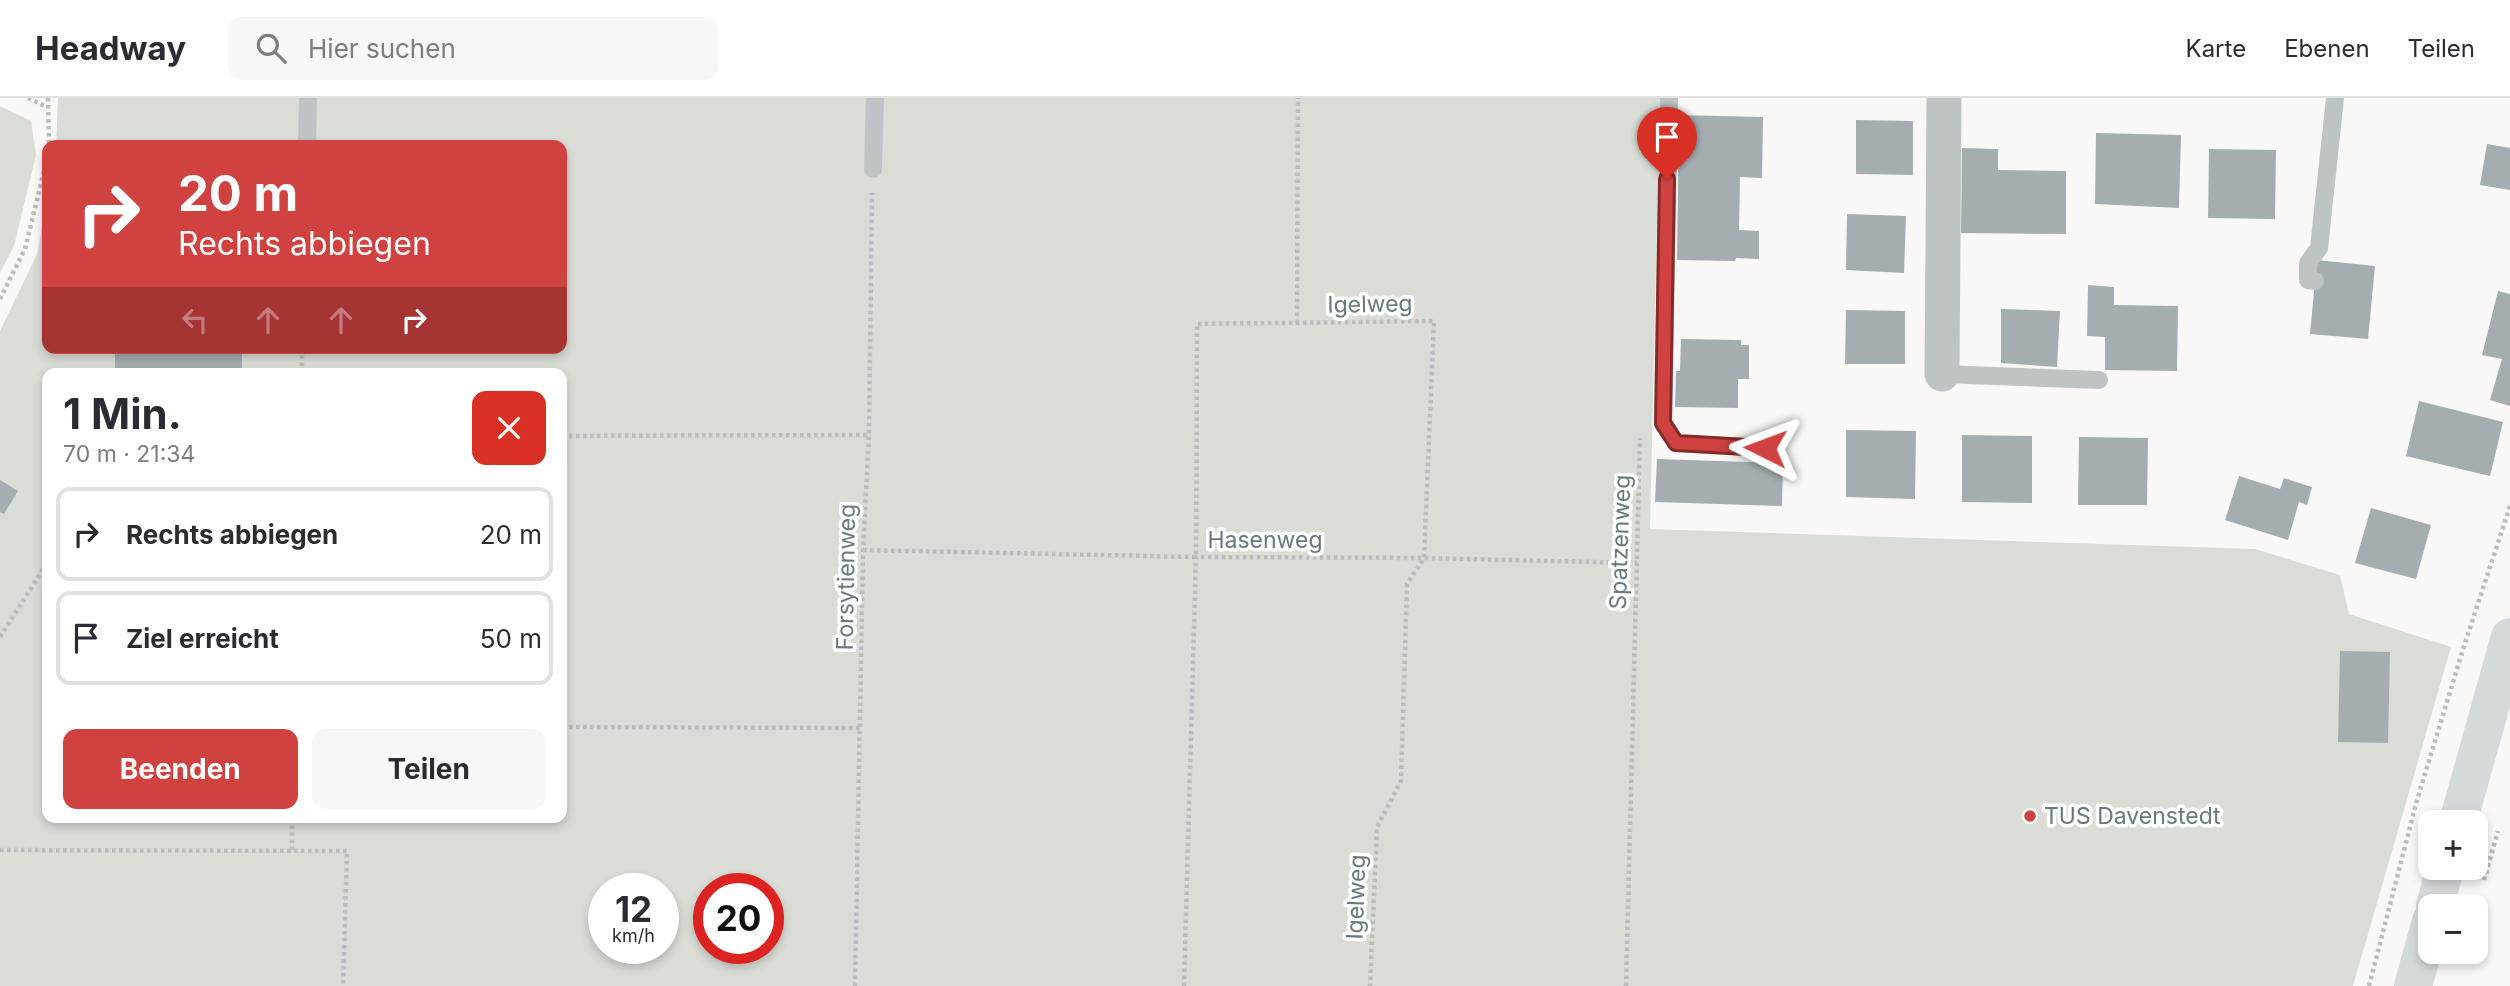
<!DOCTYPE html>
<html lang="de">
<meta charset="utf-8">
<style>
:root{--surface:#fff;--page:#f7f7f7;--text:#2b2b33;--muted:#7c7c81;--line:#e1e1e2;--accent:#cf4240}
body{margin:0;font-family:Inter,sans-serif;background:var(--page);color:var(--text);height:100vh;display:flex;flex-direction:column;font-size:26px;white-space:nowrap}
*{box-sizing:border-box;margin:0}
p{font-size:23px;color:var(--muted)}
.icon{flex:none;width:38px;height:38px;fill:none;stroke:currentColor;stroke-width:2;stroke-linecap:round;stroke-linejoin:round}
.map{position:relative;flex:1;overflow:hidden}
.side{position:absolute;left:42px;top:270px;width:525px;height:455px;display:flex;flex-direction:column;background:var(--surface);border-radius:14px;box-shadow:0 4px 10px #0003}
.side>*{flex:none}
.guide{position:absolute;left:42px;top:42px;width:525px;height:214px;border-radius:14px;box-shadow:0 4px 10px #0003;background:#cf4240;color:#fff;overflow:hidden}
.buttons{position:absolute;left:2418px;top:712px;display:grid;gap:14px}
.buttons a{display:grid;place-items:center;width:70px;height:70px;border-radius:14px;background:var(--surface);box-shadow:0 4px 10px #0003;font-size:35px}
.speed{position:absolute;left:588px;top:775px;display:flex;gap:14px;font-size:35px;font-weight:700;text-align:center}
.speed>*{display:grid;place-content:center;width:91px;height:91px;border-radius:50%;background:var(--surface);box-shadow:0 4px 10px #0003;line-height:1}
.speed small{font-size:18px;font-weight:400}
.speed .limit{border:10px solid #d22;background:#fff;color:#111}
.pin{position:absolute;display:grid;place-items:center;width:60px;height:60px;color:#fff;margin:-72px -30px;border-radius:50% 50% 50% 0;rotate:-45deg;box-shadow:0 0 7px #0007}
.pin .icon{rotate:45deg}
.me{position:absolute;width:77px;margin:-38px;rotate:273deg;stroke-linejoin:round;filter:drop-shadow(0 0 5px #0008)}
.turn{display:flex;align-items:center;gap:24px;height:147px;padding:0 21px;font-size:32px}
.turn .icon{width:91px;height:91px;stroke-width:2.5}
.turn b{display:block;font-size:49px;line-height:60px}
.lanes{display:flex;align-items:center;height:66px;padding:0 21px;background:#0003;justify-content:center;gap:35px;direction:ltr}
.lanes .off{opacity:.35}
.round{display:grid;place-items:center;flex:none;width:74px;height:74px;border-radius:14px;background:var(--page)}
.head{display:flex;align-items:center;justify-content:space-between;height:119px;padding:0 21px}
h1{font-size:42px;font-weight:700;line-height:52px}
.action{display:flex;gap:14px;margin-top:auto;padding:14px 21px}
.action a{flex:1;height:80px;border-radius:14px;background:var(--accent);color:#fff;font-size:28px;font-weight:700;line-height:80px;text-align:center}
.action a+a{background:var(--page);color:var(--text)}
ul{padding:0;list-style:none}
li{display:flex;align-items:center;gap:21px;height:94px;margin:0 14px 10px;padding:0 7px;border:4px solid var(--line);border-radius:14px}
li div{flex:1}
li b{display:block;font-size:26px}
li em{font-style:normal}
header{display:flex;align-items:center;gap:42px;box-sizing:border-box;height:98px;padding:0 35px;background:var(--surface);border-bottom:2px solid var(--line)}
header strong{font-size:33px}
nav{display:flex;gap:38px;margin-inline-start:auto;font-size:24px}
.search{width:490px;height:63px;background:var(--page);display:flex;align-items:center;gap:18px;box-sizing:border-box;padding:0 24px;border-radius:14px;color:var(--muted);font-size:26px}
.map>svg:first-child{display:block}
</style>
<header>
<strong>Headway</strong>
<div class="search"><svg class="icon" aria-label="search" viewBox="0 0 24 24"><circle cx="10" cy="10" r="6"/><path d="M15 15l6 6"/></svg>Hier suchen</div>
<nav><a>Karte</a><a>Ebenen</a><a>Teilen</a></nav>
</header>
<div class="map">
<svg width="2510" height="888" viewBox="0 0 2510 888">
<rect width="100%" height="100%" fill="#f9f8f7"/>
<!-- green -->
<path fill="#daddd6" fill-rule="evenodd" d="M 58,0 L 1660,0 L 1650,431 L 2255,451 L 2340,477 L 2349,516 L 2451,549 L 2353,888 L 0,888 L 0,233 L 37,156 L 47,101 L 47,250 L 562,250 L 562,47 L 56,47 ZM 47,275 L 562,275 L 562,719 L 47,719 ZM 604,791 L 663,791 L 663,850 L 604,850 ZM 709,791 L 768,791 L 768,850 L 709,850 Z
M 0,8 L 31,23 L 36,57 L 14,148 L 0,175 Z"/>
<!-- building -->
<path fill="#a4aeb1" d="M 1679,17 L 1763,19 L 1762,80 L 1740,79 L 1739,132 L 1759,133 L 1759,161 L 1736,160 L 1735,163 L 1677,162 Z
M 1856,22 L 1913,23 L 1913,77 L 1856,76 Z
M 2096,35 L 2181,37 L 2179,110 L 2095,106 Z
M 2487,46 L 2510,50 L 2510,92 L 2480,87 Z
M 1962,50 L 1998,51 L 1998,72 L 2066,73 L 2066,136 L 1961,135 Z
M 2209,51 L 2276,52 L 2275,121 L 2208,120 Z
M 1847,116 L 1906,118 L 1904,175 L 1846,172 Z
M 2317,162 L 2375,168 L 2368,241 L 2310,236 Z
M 2088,187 L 2114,189 L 2114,207 L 2178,208 L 2177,273 L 2105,272 L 2105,239 L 2087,238 Z
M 2498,193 L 2510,196 L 2510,308 L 2490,302 L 2502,261 L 2482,257 Z
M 2001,211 L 2060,213 L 2057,269 L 2001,265 Z
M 1846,212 L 1905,213 L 1905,266 L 1845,266 Z
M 1681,241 L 1741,242 L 1741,247 L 1749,247 L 1749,281 L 1738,281 L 1738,310 L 1675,309 L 1676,273 L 1680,273 Z
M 115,250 L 242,250 L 242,275 L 115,275 Z
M 2419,303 L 2503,324 L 2490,378 L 2406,358 Z
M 1846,332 L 1916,333 L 1915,401 L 1846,399 Z
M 1962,337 L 2032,338 L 2032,405 L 1962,404 Z
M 2079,339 L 2148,340 L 2147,407 L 2078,407 Z
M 1657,361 L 1783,365 L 1782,408 L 1655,404 Z
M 2239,378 L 2280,391 L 2284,380 L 2312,389 L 2307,407 L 2299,404 L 2288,442 L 2225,422 Z
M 0,382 L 18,393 L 4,416 L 0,414 Z
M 2371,410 L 2431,427 L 2416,481 L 2355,465 Z
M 2340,553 L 2390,554 L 2388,645 L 2338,644 Z"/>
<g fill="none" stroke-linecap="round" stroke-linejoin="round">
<!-- path -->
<path stroke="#b9bdbe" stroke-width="4.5" stroke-dasharray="3.5 3.5" stroke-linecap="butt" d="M 28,0 L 47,9
M 48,0 L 49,47
M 0,201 L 25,151 L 47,61
M 1297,225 L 1298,0
M 302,275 L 302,250
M 562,338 L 869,337
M 863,452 L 1196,459 L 1197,226 L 1434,223 L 1424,460 L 1407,486 L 1401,683 L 1377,729 L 1370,888
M 0,539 L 47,465
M 562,629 L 861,630
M 0,752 L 347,753 L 343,888
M 292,752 L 292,719
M 2484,782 L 2498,733
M 855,888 L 863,452 L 869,337 L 872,95
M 1184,888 L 1196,459 L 1424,460 L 1637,465
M 1626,888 L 1640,340
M 2369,888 L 2417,702 L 2465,545 L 2510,408"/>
<!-- lane -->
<path stroke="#bec4c6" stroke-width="18" d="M 1669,0 L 1663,325 L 1676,345 L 1764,350
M 307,47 L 308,0
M 873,71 L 875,0
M 2315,183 L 2308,182 L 2308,165 L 2319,150 L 2335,0
M 1942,276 L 2099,282"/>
<!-- street -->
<path stroke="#bec4c6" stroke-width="35" d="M 1942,276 L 1944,0"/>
<!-- secondary -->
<path stroke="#d4d9db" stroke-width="38" d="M 2458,724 L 2510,539
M 2435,808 L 2445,770
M 2413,888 L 2431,823"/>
</g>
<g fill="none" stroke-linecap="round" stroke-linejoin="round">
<defs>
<path id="route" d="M 1667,81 L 1663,325 L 1676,345 L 1765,350"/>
</defs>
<!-- route casing -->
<use href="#route" stroke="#872b2a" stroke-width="18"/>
<!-- route -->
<use href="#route" stroke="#cf4240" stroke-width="12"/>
</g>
<!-- markers -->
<circle fill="#cf4240" stroke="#fff" stroke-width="2.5" cx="2030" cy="718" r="7"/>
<g text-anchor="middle" stroke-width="7" stroke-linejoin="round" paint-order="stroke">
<!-- street labels -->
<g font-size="23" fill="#66797e" stroke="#fff">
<text transform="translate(1370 206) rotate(-1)" y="8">Igelweg</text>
<text x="1265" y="450">Hasenweg</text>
<text transform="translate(1620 444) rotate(-88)" y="8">Spatzenweg</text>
<text transform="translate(846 479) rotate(-89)" y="8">Forsytienweg</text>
<text transform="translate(1356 799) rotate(-88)" y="8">Igelweg</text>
</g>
<!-- poi labels -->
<g font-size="23" fill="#66797e" stroke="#fff" text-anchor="start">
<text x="2044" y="726">TUS Davenstedt</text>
</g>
</g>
</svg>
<div class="buttons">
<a>+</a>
<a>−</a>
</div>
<div class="speed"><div>12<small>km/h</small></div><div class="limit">20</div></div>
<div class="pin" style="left:1667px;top:81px;background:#d93025"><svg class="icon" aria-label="arrive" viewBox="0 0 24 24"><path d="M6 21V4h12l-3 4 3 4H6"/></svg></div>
<svg class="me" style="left:1765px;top:350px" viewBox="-20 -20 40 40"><path d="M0-17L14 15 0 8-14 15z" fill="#cf4240" stroke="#fff" stroke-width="4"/></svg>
<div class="guide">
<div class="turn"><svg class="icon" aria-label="right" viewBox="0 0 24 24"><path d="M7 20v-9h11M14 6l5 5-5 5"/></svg><div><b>20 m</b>Rechts abbiegen</div></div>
<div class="lanes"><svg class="icon off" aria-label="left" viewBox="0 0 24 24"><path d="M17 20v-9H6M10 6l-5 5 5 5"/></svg><svg class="icon off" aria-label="ahead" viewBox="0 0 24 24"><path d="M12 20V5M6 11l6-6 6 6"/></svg><svg class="icon off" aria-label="ahead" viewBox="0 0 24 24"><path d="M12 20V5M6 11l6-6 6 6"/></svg><svg class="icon" aria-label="right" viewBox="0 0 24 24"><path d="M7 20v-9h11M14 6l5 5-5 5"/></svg></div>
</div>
<section class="side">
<div class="head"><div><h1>1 Min.</h1><p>70 m · 21:34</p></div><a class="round" style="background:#d93025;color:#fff"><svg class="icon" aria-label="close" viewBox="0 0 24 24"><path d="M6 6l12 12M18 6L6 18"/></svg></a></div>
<ul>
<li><svg class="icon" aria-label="right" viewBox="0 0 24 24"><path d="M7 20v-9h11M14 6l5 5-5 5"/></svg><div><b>Rechts abbiegen</b></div><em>20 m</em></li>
<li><svg class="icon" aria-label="arrive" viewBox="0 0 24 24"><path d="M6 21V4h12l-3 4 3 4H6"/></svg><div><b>Ziel erreicht</b></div><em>50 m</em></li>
</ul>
<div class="action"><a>Beenden</a><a>Teilen</a></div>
</section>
</div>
